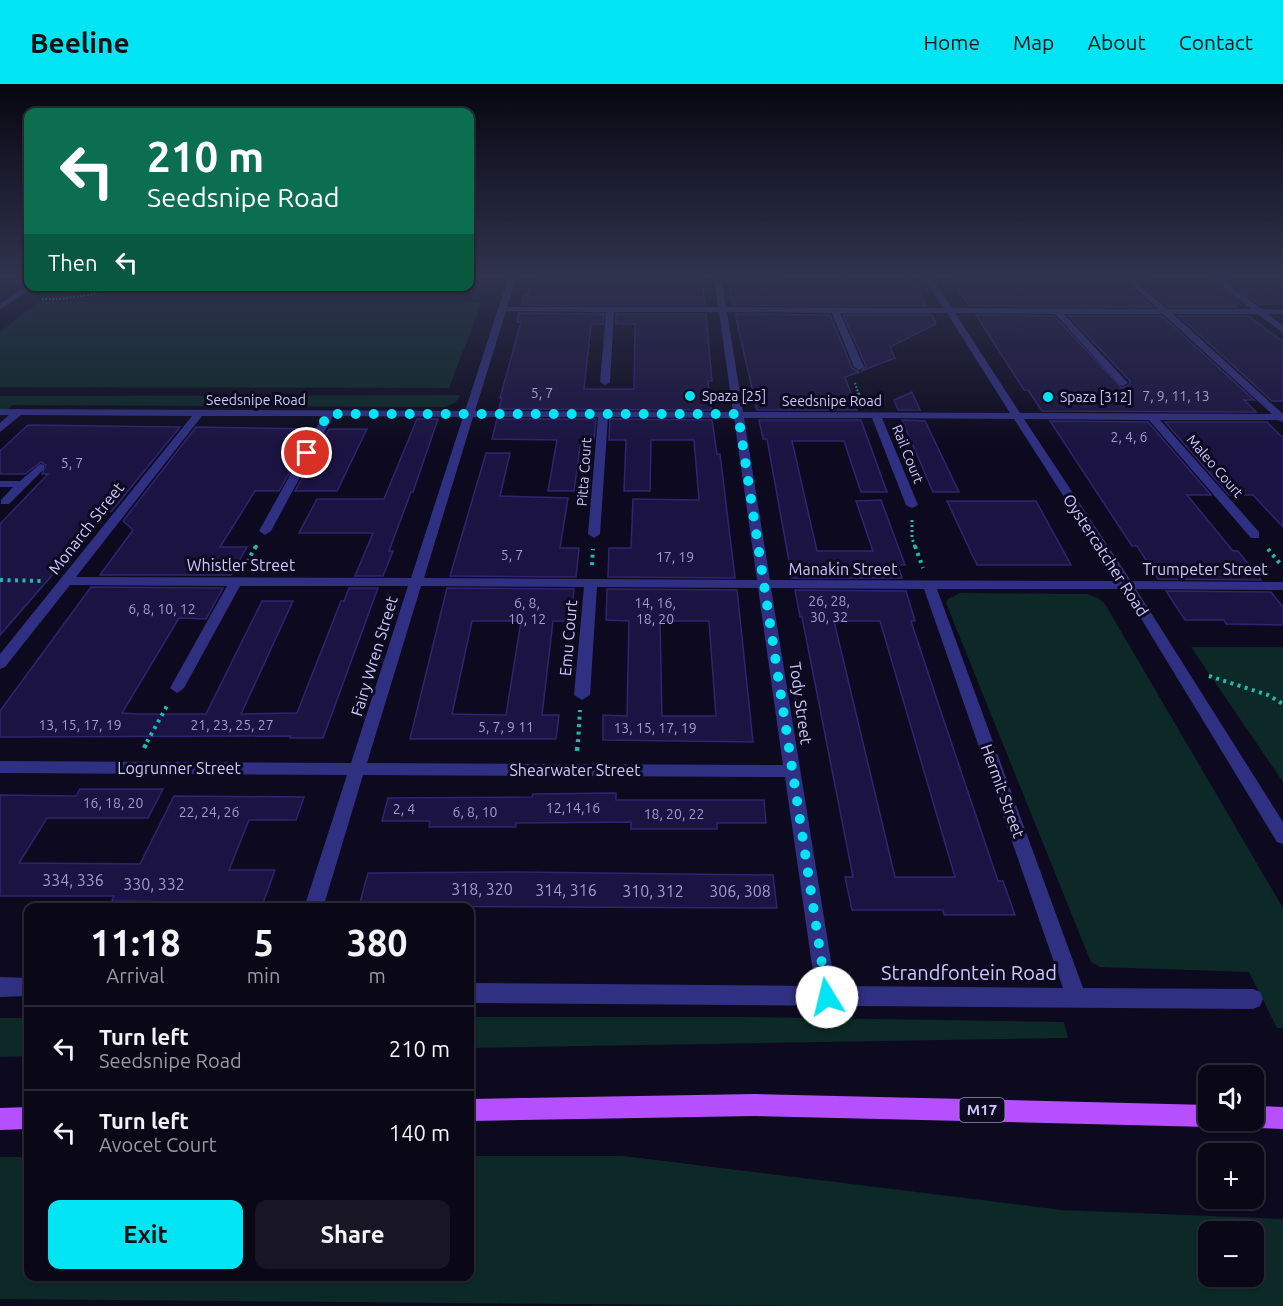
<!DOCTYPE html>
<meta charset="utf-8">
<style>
:root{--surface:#0a0817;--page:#181624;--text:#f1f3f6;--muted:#999aa1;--line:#2a2936;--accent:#00e4f3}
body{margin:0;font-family:Ubuntu,sans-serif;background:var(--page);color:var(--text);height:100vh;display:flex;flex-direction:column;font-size:22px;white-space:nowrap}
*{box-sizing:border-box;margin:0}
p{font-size:20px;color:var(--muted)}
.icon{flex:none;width:33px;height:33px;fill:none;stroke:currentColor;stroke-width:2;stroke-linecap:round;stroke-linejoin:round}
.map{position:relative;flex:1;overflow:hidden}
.sheet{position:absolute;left:24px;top:819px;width:450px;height:378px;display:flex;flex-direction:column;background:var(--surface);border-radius:12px;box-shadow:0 2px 4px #0004,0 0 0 2px var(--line)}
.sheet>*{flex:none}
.guide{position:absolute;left:24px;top:24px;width:450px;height:183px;border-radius:12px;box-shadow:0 2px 4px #0004,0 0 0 2px var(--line);background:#0b6e4f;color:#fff;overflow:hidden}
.buttons{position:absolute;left:1198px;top:981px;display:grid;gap:12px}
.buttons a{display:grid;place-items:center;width:66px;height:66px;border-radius:12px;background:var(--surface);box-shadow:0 2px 4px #0004,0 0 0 2px var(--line);font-size:30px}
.pin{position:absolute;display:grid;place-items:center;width:51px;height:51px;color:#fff;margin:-26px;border:3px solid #fff;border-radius:50%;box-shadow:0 2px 6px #0007}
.me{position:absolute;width:66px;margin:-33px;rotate:351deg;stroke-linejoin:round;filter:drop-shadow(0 0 4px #0008)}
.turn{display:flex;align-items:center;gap:21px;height:126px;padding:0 24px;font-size:27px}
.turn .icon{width:78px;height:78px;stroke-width:2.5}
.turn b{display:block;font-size:42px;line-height:51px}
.then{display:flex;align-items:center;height:57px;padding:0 24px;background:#0003;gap:12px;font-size:22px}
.eta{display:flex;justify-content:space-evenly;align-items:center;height:102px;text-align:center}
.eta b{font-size:36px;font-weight:600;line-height:42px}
.button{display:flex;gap:12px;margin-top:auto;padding:12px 24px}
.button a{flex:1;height:69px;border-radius:12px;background:var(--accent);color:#111;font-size:24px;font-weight:600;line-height:69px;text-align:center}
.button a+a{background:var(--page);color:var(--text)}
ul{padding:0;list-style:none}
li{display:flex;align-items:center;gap:18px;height:84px;padding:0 24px;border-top:2px solid var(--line)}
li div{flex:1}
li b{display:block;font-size:22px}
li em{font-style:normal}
header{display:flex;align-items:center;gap:36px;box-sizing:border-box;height:84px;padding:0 30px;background:var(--accent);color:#111}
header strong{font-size:28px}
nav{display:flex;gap:33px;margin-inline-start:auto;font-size:21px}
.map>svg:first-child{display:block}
</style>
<header>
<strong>Beeline</strong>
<nav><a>Home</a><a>Map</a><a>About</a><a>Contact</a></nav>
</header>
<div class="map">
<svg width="1283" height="1222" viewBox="0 0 1283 1222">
<rect width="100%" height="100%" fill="#0d0a1f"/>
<!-- green -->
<path fill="#0c2927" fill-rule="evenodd" d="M 39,218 L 482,218 L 449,304 L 0,303 L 0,248 Z
M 460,311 L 456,318 L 445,323 L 12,321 L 0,332 L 0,312 Z
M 960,509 L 1087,510 L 1098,514 L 1105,520 L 1283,824 L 1283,944 L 1277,944 L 1249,888 L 1100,883 L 1091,878 L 946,519 L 948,515 Z
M 1191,563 L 1283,563 L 1283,698 Z
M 470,933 L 741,933 L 1064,938 L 1068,954 L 470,964 Z
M 0,934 L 28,934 L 28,972 L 0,973 Z
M 470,1072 L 623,1072 L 1062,1126 L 1283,1135 L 1283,1222 L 810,1222 L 0,1215 L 0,1073 L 28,1073 L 28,1192 L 470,1192 ZM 1209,1148 L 1254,1148 L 1254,1192 L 1209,1192 Z"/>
<!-- building -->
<path fill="#1b1442" stroke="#302470" stroke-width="1.5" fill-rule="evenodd" d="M 839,191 L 903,191 L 905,195 L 912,195 L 926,222 L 733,221 L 726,192 L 750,192 L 751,195 L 841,194 Z
M 1139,191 L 1206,191 L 1241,220 L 1233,220 L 1237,223 L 1168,223 L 1138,196 L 1144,196 Z
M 1219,191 L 1283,191 L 1283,220 L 1259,220 Z
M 533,192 L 702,192 L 705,221 L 522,221 L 524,211 L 528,211 Z
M 952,196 L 1123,196 L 1152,223 L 969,222 Z
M 519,229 L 604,230 L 603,240 L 591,240 L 584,305 L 634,305 L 635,240 L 616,240 L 616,230 L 706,230 L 712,297 L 708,297 L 711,326 L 499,325 L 502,314 L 500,314 L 521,238 L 517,238 Z
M 735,230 L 830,231 L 852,284 L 859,288 L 845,293 L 857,326 L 757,326 Z
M 843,231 L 932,231 L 936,240 L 890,263 L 895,274 L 861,287 L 866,282 Z
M 976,231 L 1054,232 L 1122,304 L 1129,301 L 1130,297 L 1069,232 L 1162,232 L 1254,316 L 1244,316 L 1256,328 L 1042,327 L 1028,306 L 1024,306 Z
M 1179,232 L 1249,232 L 1283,258 L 1283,317 L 1272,317 Z
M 912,308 L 920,326 L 898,326 L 894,316 Z
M 417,335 L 438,335 L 413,408 L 411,408 L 389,467 L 393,467 L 383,492 L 355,492 L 373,449 L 299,449 L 317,415 L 384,415 Z
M 497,335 L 596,335 L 594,356 L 581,356 L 574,407 L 548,407 L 557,356 L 492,355 Z
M 610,335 L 712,336 L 717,370 L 720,370 L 735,494 L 608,493 L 609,464 L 631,464 L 633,415 L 699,416 L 694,356 L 651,356 L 650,407 L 624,407 L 626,356 L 609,356 Z
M 759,336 L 861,336 L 887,408 L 861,408 L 844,357 L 792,357 L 817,467 L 873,467 L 856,417 L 881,416 L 905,481 L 898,481 L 902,494 L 792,494 L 767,355 L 763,355 Z
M 902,336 L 925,337 L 959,408 L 933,408 Z
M 1050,337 L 1148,338 L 1211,411 L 1187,411 L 1233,467 L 1238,467 L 1261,496 L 1158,495 L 1137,462 L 1132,462 Z
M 1165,338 L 1267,338 L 1283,354 L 1283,443 L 1253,411 L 1229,411 Z
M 28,341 L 180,343 L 111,428 L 109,426 L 0,551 L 0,440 L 48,390 L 42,390 L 46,381 L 41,378 L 25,390 L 0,390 L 0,367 Z
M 196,343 L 313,345 L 279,407 L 255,407 L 220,463 L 247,463 L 231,491 L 100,491 L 133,446 L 123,437 Z
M 329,345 L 367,345 L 337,407 L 295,407 Z
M 486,369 L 510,369 L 500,412 L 568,414 L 560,464 L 579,464 L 576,493 L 450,492 Z
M 947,417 L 1036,417 L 1071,481 L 977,481 Z
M 91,503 L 223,504 L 206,535 L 179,534 L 122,629 L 139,630 L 206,630 L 262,517 L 293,517 L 241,630 L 297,629 L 341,517 L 344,517 L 349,504 L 378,504 L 323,654 L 290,654 L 291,652 L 0,653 L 0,627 Z
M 447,504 L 574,505 L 571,537 L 553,537 L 542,631 L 559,631 L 556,655 L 410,655 ZM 472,537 L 521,537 L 506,631 L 452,630 Z
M 607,505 L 737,506 L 753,658 L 603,656 L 603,631 L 627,632 L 629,537 L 606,536 ZM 660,537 L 709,537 L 716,632 L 662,632 Z
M 795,506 L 906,507 L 915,537 L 911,537 L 939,622 L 998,797 L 1003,797 L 1015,831 L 944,831 L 943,826 L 852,826 L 845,793 L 853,793 L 802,533 L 800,533 ZM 834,537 L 880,537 L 955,793 L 895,793 Z
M 1166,507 L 1271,508 L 1283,523 L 1283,541 L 1226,540 L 1224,536 L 1185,536 Z
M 80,705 L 163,705 L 148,734 L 47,734 L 19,779 L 140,780 L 174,712 L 304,713 L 296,736 L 249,736 L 229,786 L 275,786 L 263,819 L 112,817 L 114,812 L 0,812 L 0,711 L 76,712 Z
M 616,709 L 616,716 L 764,716 L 766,739 L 717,739 L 717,745 L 631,745 L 631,738 L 516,739 L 516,743 L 429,743 L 430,737 L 382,737 L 388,714 L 532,713 L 533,710 Z
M 518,788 L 773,791 L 777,824 L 359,822 L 368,789 Z"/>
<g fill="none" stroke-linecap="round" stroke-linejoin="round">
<!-- path-far3 -->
<path stroke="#21baaa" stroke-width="2" stroke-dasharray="1.5 2" stroke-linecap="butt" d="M 42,215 L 61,215 L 132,204 L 237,202
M 855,299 L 859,311"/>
<!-- path-far2 -->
<path stroke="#21baaa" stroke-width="3" stroke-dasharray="2 3" stroke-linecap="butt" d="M 858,309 L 860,314
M 912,436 L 912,454 L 915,463
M 256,463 L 257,461"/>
<!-- path-far1 -->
<path stroke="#21baaa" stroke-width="4" stroke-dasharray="3 4.5" stroke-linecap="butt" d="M 915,462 L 923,484
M 1268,465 L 1282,482
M 247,478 L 256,462
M 592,481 L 593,465
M 0,496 L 41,497
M 1209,592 L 1268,611 L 1283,620
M 147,658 L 168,620
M 578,658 L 580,626"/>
<!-- path -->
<path stroke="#21baaa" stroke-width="4.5" stroke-dasharray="4 5" stroke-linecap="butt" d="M 144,664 L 148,657
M 577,667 L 578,657"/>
<!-- minor -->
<path fill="#303083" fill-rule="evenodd" d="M 509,191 L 517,191 L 507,223 L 718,223 L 713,191 L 721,191 L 726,223 L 943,224 L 922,191 L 930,191 L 952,224 L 1158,225 L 1121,191 L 1129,191 L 1167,225 L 1251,225 L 1208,191 L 1216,191 L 1262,225 L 1283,226 L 1283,230 L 1268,230 L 1283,242 L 1283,249 L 1258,230 L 1173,230 L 1283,330 L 1283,338 L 1278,336 L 1160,336 L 1259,448 L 1259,454 L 1251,454 L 1149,336 L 1024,335 L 1131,497 L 1283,498 L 1283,506 L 1136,505 L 1283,738 L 1283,760 L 1277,758 L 1123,505 L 937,505 L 1083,904 L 1253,905 L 1260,908 L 1263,915 L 1260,922 L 1253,925 L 470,919 L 470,899 L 815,902 L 785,693 L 363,691 L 323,824 L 304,824 L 347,691 L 0,689 L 0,677 L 351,679 L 408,502 L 240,502 L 184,604 L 177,609 L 170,604 L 227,502 L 70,501 L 5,583 L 0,585 L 0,570 L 192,332 L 21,331 L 0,348 L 0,339 L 9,331 L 0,331 L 0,325 L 465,327 ZM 506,227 L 606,228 L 600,298 L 605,301 L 610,298 L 614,228 L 719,228 L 733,328 L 475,327 ZM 727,228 L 832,229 L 854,283 L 859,286 L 864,283 L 840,229 L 947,229 L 1010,329 L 743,328 ZM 955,229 L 1055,230 L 1120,301 L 1123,302 L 1128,299 L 1126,297 L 1064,230 L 1163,230 L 1272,330 L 1020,329 ZM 202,332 L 323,332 L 259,447 L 265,451 L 271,447 L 333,332 L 463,333 L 411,494 L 76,493 ZM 473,333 L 598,333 L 588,450 L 594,454 L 600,450 L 608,333 L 734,334 L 757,496 L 424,494 ZM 744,334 L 872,334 L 906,421 L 912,424 L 918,421 L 882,334 L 1014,335 L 1118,497 L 770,496 ZM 421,502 L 584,503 L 574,611 L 582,616 L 590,611 L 597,503 L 758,504 L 783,681 L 367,679 ZM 771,504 L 924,505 L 1063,904 L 835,902 Z
M 0,196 L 28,196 L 28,200 L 0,200 Z
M 28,200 L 28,202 L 35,202 L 0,226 L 0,220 Z
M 40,380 L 44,381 L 44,385 L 9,420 L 1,420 L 1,416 L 13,403 L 0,403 L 0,397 L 20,397 Z
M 0,893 L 28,894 L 28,912 L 0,913 Z"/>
<!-- primary -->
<path fill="#b64fff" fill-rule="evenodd" d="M 755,1010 L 1209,1021 L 1209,1036 L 1218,1036 L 1217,1040 L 1209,1043 L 755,1032 L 470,1037 L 470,1015 Z
M 1254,1022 L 1283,1023 L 1283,1045 L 1254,1044 L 1246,1041 L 1244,1036 L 1254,1036 Z
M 28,1023 L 28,1045 L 0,1046 L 0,1024 Z"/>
</g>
<!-- sky -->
<linearGradient id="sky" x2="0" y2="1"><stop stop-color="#070611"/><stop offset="0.53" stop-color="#2f334d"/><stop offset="1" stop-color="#2f334d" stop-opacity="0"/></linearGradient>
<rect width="1283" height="362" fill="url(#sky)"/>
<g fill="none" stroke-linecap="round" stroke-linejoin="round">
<!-- route -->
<path stroke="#00e4f3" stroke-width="10" stroke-dasharray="0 18" d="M 307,369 L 328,330 L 738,330 L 827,913"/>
</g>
<!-- markers -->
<g fill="#00e4f3" stroke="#0d0a1f" stroke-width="2">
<circle cx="690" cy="312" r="6"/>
<circle cx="1048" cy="313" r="6"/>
</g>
<g text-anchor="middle" stroke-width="6" stroke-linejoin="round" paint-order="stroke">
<!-- number labels -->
<g font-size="14" fill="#a09bd0">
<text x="542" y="314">5, 7</text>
<text x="1176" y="317">7, 9, 11, 13</text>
<text x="1129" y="358">2, 4, 6</text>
<text x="72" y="384">5, 7</text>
<text x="512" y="476">5, 7</text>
<text x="675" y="478">17, 19</text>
<text x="829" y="522">26, 28,<tspan x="829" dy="16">30, 32</tspan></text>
<text x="527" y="524">6, 8,<tspan x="527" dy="16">10, 12</tspan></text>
<text x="655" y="524">14, 16,<tspan x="655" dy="16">18, 20</tspan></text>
<text x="162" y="530">6, 8, 10, 12</text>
<text x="80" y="646">13, 15, 17, 19</text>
<text x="232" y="646">21, 23, 25, 27</text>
<text x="506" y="648">5, 7, 9 11</text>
<text x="655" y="649">13, 15, 17, 19</text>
<text x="113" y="724">16, 18, 20</text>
<text x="573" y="729">12,14,16</text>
<text x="404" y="730">2, 4</text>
<text x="209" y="733">22, 24, 26</text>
<text x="475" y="733">6, 8, 10</text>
<text x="674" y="735">18, 20, 22</text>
</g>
<!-- far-poi labels -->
<g font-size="14" fill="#ccc8ff" stroke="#0d0a1f" text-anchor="start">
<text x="702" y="317">Spaza [25]</text>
<text x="1060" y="318">Spaza [312]</text>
</g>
<!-- far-street labels -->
<g font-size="14" fill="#ccc8ff" stroke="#0d0a1f">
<text x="256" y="321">Seedsnipe Road</text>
<text x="832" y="322">Seedsnipe Road</text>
<text transform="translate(908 370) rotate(68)" y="5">Rail Court</text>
<text transform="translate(1215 382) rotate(49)" y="5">Maleo Court</text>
<text transform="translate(584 388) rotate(-86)" y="5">Pitta Court</text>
</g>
<!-- shield labels -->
<rect fill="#0d0a1f" stroke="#938fbc" stroke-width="1.5" x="959.5" y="1014" width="45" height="24" rx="4.5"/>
<g font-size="15" font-weight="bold" fill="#ccc8ff">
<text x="982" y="1031">M17</text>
</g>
<!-- street labels -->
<g font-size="16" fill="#ccc8ff" stroke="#0d0a1f">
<text transform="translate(86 444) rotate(-52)" y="6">Monarch Street</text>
<text transform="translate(1106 471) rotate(57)" y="6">Oystercatcher Road</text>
<text x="241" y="487">Whistler Street</text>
<text x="843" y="491">Manakin Street</text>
<text x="1205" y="491">Trumpeter Street</text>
<text transform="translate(568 554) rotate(-85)" y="6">Emu Court</text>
<text transform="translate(374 572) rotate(-73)" y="6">Fairy Wren Street</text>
<text transform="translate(801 619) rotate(82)" y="6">Tody Street</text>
<text x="179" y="690">Logrunner Street</text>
<text x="575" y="692">Shearwater Street</text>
<text transform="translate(1003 707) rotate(70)" y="6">Hermit Street</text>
</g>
<!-- near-number labels -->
<g font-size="16" fill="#a09bd0">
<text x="73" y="802">334, 336</text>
<text x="154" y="806">330, 332</text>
<text x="482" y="811">318, 320</text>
<text x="566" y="812">314, 316</text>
<text x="653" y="813">310, 312</text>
<text x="740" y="813">306, 308</text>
</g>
<!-- near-street labels -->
<g font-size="20" fill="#ccc8ff" stroke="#0d0a1f">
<text x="969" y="896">Strandfontein Road</text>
</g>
</g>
</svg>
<div class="buttons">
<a><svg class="icon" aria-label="sound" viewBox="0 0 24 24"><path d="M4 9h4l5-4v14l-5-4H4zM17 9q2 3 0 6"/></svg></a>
<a>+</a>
<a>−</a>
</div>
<div class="pin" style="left:307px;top:369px;background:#d93025"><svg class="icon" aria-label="arrive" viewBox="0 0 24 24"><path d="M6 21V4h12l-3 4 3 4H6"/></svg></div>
<svg class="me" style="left:827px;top:913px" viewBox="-20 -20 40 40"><circle r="19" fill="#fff"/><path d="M0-13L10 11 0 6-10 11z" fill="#00e4f3"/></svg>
<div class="guide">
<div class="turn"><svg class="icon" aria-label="left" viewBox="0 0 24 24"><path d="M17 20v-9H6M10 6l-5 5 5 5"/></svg><div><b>210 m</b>Seedsnipe Road</div></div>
<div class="then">Then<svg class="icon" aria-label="left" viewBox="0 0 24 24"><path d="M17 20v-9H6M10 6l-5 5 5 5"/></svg></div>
</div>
<section class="sheet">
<div class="eta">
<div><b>11:18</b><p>Arrival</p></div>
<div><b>5</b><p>min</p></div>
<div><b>380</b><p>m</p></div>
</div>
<ul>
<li><svg class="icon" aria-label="left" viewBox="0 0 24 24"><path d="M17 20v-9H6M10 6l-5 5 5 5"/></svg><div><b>Turn left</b><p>Seedsnipe Road</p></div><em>210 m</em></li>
<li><svg class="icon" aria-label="left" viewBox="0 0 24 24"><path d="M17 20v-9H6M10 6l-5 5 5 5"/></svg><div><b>Turn left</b><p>Avocet Court</p></div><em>140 m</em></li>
</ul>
<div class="button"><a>Exit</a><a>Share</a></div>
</section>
</div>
